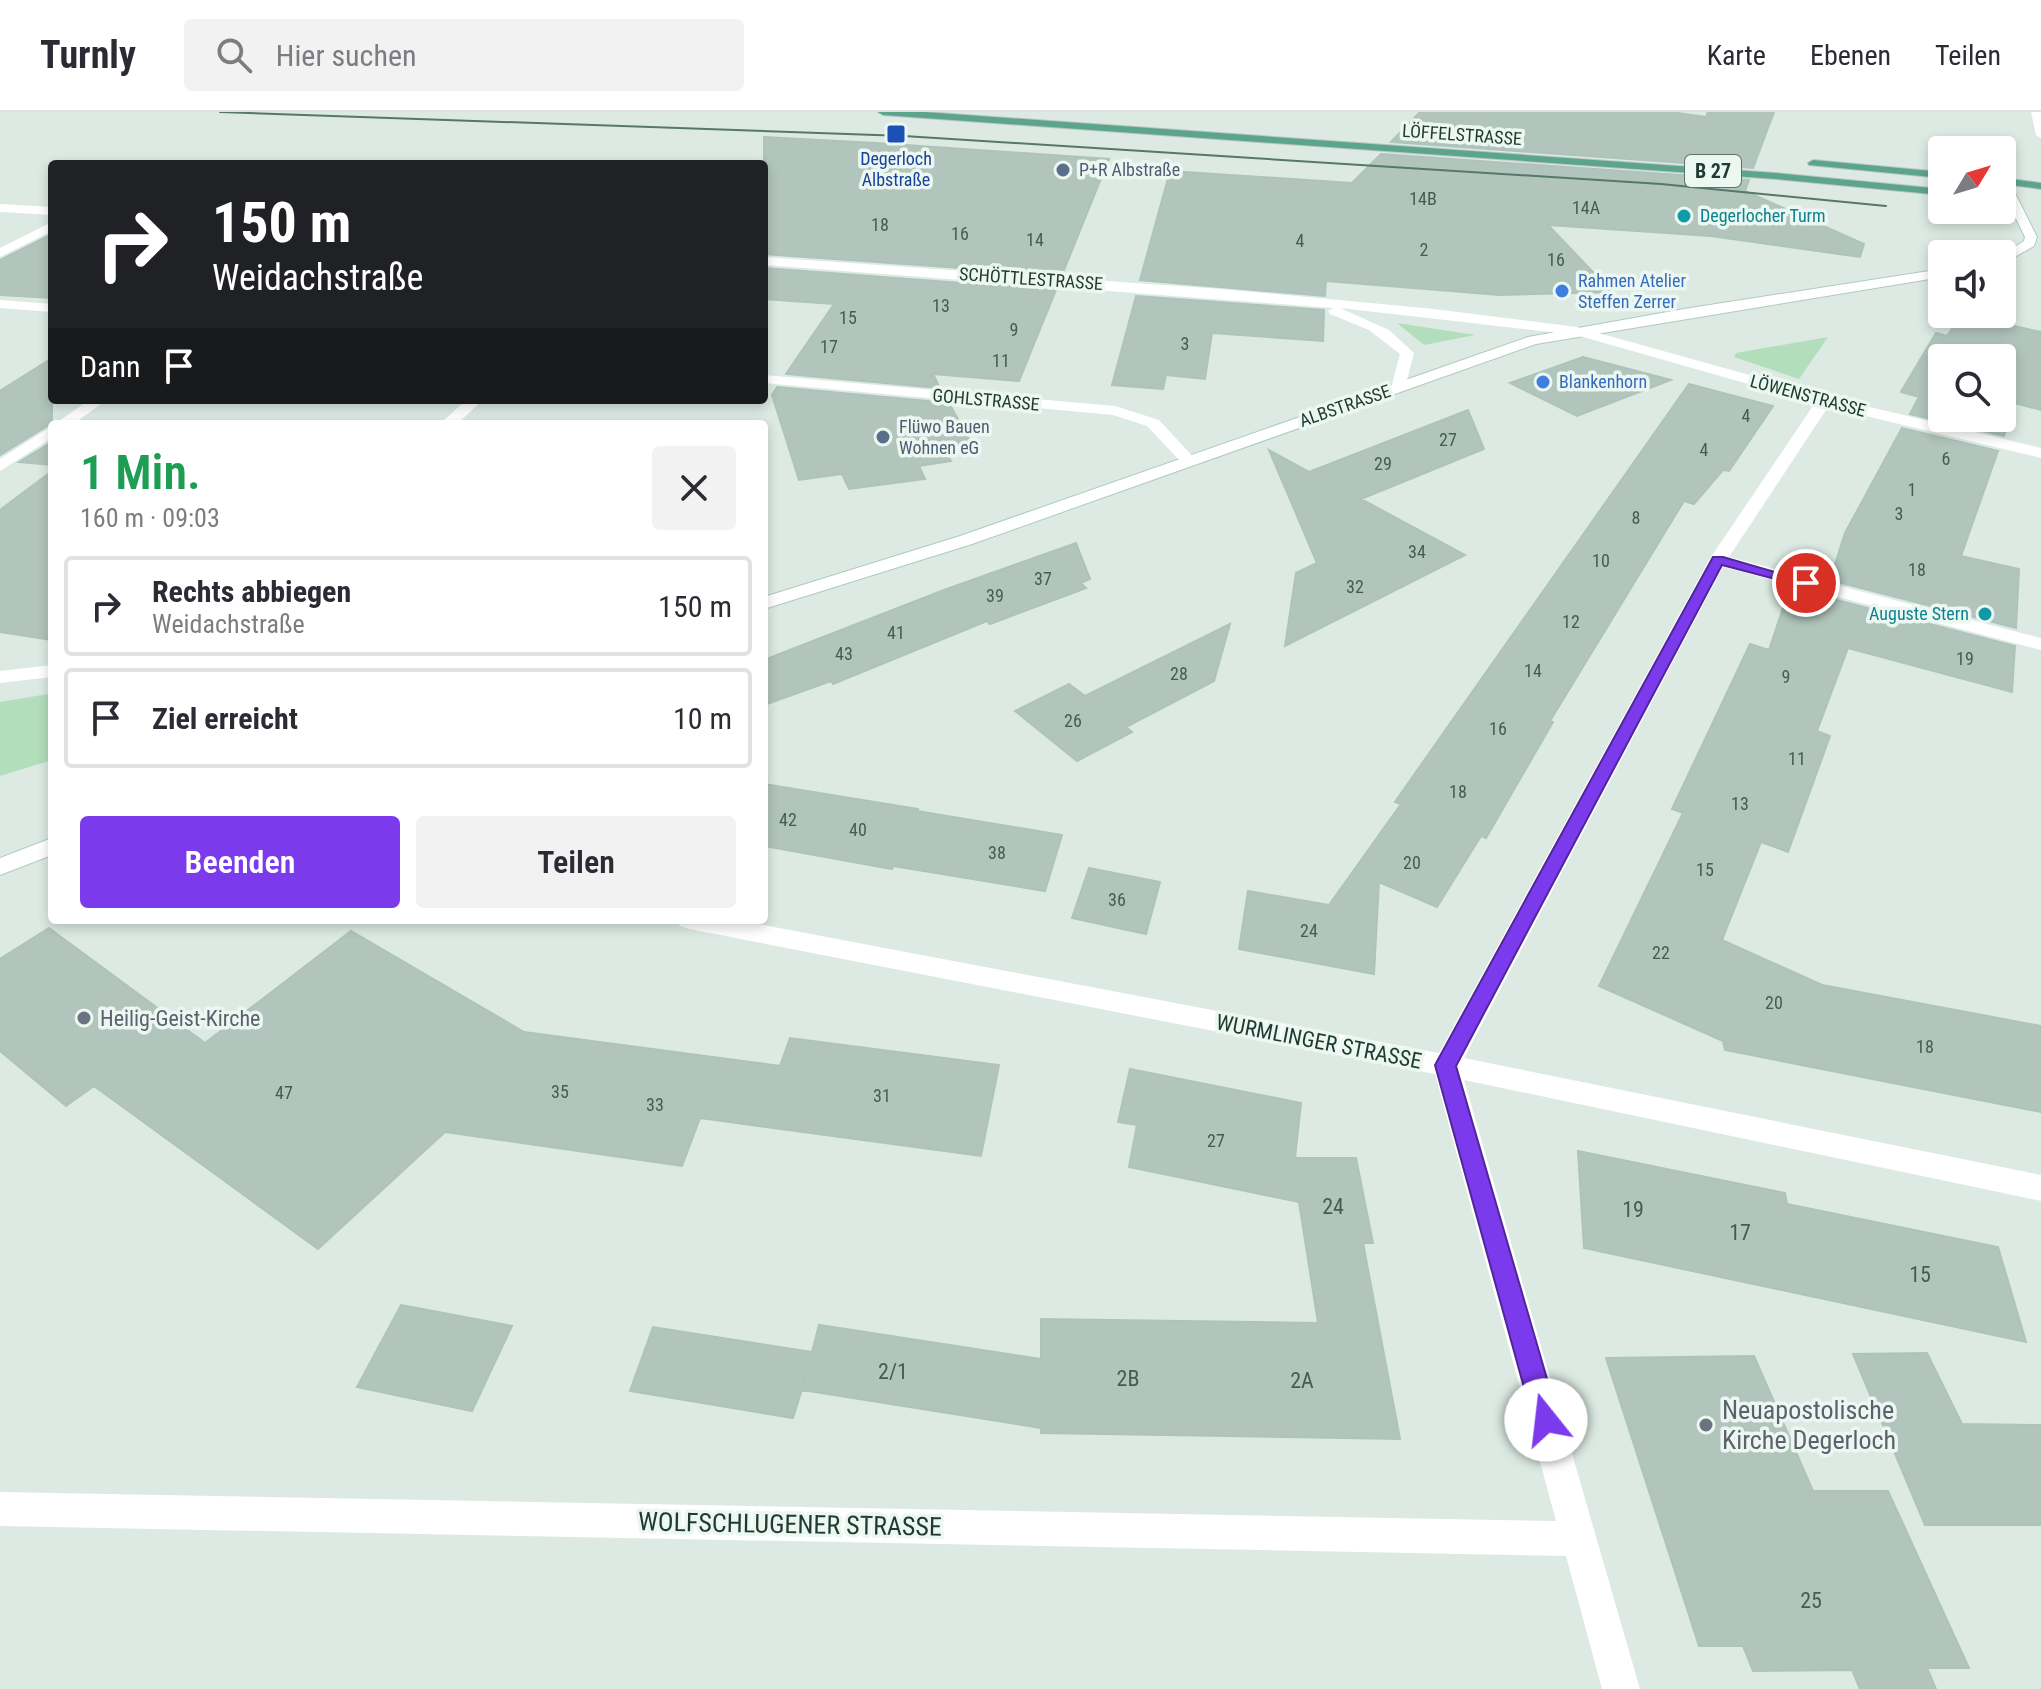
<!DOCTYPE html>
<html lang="de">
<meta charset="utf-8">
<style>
:root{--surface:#fff;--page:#f2f2f3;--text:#2b2b33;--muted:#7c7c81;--line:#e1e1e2;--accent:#7c3aed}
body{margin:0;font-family:"Roboto Condensed",sans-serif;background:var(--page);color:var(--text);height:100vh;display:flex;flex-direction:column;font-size:30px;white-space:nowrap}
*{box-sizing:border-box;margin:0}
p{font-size:26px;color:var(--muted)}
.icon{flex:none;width:44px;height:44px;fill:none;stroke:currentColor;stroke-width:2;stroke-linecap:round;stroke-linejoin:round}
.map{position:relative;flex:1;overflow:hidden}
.panel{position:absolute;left:48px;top:308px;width:720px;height:504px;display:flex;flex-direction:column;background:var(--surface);border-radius:8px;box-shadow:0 4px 12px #0003}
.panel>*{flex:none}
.hud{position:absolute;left:48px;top:48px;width:720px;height:244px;border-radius:8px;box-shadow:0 4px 12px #0003;background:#202124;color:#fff;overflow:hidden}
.needle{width:52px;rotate:52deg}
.controls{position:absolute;left:1928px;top:24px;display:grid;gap:16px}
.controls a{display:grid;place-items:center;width:88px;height:88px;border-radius:8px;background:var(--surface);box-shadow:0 4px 12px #0003;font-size:40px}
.pin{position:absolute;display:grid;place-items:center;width:68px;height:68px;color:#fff;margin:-34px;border:4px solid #fff;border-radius:50%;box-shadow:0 2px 8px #0007}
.me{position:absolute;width:88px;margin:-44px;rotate:344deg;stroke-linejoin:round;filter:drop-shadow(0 0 6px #0008)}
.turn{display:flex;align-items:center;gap:28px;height:168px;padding:0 32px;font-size:36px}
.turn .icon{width:104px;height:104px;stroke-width:2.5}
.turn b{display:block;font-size:56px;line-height:68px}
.then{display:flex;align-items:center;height:76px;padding:0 32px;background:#0003;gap:16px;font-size:30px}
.round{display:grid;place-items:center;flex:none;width:84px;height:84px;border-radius:8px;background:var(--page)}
.overview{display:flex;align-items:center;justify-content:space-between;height:136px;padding:0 32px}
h1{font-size:48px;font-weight:600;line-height:60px;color:#1e9e55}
.button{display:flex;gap:16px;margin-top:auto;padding:16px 32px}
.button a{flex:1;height:92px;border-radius:8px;background:var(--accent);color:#fff;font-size:32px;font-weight:600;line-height:92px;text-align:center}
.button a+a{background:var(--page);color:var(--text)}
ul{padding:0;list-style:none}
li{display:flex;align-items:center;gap:24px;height:100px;margin:0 16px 12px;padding:0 16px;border:4px solid var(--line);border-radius:8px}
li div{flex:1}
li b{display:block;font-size:30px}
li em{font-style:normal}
header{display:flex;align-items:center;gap:48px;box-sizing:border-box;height:112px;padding:0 40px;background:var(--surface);border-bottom:2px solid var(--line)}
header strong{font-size:38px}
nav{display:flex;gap:44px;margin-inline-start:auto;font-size:28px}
.search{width:560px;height:72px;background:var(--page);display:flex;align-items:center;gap:20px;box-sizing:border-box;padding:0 28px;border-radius:8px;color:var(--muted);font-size:30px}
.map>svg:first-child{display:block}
</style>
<header>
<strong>Turnly</strong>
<div class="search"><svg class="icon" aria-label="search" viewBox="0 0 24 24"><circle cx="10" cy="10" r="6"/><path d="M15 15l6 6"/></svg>Hier suchen</div>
<nav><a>Karte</a><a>Ebenen</a><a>Teilen</a></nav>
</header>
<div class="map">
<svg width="2041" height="1577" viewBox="0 0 2041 1577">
<rect width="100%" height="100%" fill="#dceae3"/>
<!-- green -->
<path fill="#b2debb" d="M 1397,211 L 1475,223 L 1424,233 Z
M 1828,225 L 1799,267 L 1734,245 L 1736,241 Z
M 48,582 L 52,604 L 52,648 L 0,664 L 0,590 Z"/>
<!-- building -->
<path fill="#b1c5bc" stroke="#aec4ba" stroke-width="2" fill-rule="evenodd" d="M 1420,0 L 1670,0 L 1706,5 L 1708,0 L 1774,0 L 1753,56 L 1391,30 Z
M 764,25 L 876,31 L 1109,47 L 1062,163 L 764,142 Z
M 1381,42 L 1749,68 L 1745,79 L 1864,132 L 1860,145 L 1711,124 L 1548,113 L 1612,180 L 1500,183 L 1326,169 L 1325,184 L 1140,168 L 1170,59 L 1352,71 Z
M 52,122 L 52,186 L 0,183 L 0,148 Z
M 764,156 L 1056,178 L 1019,269 L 933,262 L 940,276 L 786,262 L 834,192 L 764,187 Z
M 1136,184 L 1324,198 L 1323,229 L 1212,221 L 1205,267 L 1166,263 L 1163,277 L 1112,273 Z
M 1962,202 L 2041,220 L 2041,298 L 2015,291 L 2004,324 L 1910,302 L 1919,285 L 1901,280 L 1936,221 L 1947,224 ZM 1942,246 L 2002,246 L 2002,306 L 1942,306 Z
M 1583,245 L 1671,268 L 1577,304 L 1510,271 Z
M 52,246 L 52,311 L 0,343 L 0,279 Z
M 1689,272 L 1773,294 L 1729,359 L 1723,358 L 1694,392 L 1684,389 L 1550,609 L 1553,610 L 1486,726 L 1481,724 L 1437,795 L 1379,770 L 1374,862 L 1239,837 L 1248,779 L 1329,793 L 1401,692 L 1395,690 L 1444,620 Z
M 777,275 L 949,291 L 971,331 L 943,334 L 951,349 L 919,354 L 925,367 L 849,377 L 842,362 L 799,368 L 772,283 Z
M 1468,298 L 1484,337 L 1361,387 L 1465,443 L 1285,534 L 1296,461 L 1317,451 L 1269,338 L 1309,360 Z
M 1902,316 L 1998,339 L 1961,444 L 2019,457 L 2016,516 L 1830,468 L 1845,421 Z
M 52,330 L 52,353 L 19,350 Z
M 52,359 L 52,528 L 0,520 L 0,398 Z
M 1076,431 L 1090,467 L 1081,471 L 1086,476 L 990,512 L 987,509 L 833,572 L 831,569 L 764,593 L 764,548 L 944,478 Z
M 1788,481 L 1824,491 L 1825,485 L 2015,534 L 2012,580 L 1848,536 L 1817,619 L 1830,624 L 1788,740 L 1761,730 L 1722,828 L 1822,873 L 2041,914 L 2041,1000 L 1725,938 L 1723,929 L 1599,874 L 1683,701 L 1672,697 L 1750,532 L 1769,538 Z
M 1230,512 L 1214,569 L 1126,615 L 1132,620 L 1077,649 L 1015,599 L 1069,572 L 1085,584 Z
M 764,672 L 918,697 L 917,699 L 1062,723 L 1045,779 L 893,754 L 892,757 L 764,734 Z
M 1089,756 L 1160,770 L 1146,822 L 1072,806 Z
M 49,816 L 205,931 L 351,819 L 524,920 L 780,954 L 790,926 L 999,953 L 981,1044 L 700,1006 L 682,1054 L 445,1020 L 318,1137 L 94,974 L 66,994 L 0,939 L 0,847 Z
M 1130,957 L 1301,991 L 1295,1046 L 1356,1046 L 1373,1131 L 1363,1131 L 1400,1327 L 1041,1321 L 1041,1316 L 802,1278 L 807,1261 L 793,1306 L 630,1279 L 653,1215 L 812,1240 L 819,1213 L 1041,1247 L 1041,1207 L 1318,1211 L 1299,1090 L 1129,1055 L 1137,1013 L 1118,1010 Z
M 1578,1039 L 1785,1081 L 1787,1092 L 1998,1135 L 2026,1230 L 1584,1136 Z
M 401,1193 L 512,1214 L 472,1299 L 357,1275 Z
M 1927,1241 L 1962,1312 L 2041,1313 L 2041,1413 L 1925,1413 L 1853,1242 Z
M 1754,1244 L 1813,1379 L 1888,1379 L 1969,1556 L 1927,1556 L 1936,1577 L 1860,1577 L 1852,1558 L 1753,1559 L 1743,1534 L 1699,1534 L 1606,1246 Z"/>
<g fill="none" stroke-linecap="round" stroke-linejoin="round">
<defs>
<path id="secondary" d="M 2002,66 L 2009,69 L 2037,125 L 2034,134 L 2002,152 L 2002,143 L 2024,129 L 2025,125 L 2002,78 Z
M 1942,157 L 1942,165 L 1536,232 L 972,432 L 764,497 L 764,485 L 960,424 L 1528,225 L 1684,197 Z
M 52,726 L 52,743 L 0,763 L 0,746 Z"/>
<path id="primary" d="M 878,0 L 925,0 L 1776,61 L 1942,77 L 1942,83 L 1776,67 L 883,3 Z
M 1813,48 L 1942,60 L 1942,66 L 1809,53 L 1808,51 Z
M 2002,66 L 2041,71 L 2041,77 L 2002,72 Z"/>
</defs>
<!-- secondary casing -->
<use href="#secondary" stroke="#aecbbf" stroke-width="2"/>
<!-- primary casing -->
<use href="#primary" stroke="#bbc4c1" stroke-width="2"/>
<!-- street -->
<path fill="#fff" fill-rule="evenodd" d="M 2031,0 L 2041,0 L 2041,26 L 2036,23 Z
M 0,92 L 52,95 L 52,103 L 0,100 Z
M 52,110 L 52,119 L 0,145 L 0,136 Z
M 764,145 L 1221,177 L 1434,197 L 1577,215 L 1828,285 L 2041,336 L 2041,346 L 1828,295 L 1729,445 L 2041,526 L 2041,538 L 1723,455 L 1464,946 L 2041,1063 L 2041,1089 L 1464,968 L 1640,1577 L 1602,1577 L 1566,1444 L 0,1414 L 0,1380 L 1556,1409 L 1435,962 L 689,817 L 680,814 L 677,808 L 737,808 L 1439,941 L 1709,448 L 1815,291 L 1576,223 L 1340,196 L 1389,218 L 1414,241 L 1405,276 L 1398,280 L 1391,276 L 1400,242 L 1369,218 L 1330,202 L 1328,199 L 1333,196 L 764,153 Z
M 0,188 L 52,192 L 52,200 L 0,196 Z
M 764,263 L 1115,294 L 1159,308 L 1197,349 L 1189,354 L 1183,352 L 1147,314 L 1113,303 L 764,271 Z
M 89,288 L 107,288 L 73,312 L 55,312 Z
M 466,288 L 483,288 L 457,312 L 440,312 Z
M 52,314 L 52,326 L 0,359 L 0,347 Z
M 52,553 L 52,565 L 0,571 L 0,559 Z"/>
<!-- secondary -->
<use href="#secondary" fill="#fff" fill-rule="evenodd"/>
<!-- primary -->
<use href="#primary" fill="#5ca58d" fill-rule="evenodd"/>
<!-- tram -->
<path stroke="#56776c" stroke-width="2" d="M 220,0 L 904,24 L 1661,72 L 1886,94"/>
</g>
<!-- route -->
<path fill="#7c3aed" stroke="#51269a" stroke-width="2" d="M 1713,445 L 1723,445 L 1813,471 L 1806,475 L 1722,453 L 1456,954 L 1559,1308 L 1555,1317 L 1546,1321 L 1537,1317 L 1533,1308 L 1435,953 Z"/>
<!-- markers -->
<rect fill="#1a4fb4" stroke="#edf7f1" stroke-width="3" x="886" y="12" width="20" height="20" rx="4"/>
<g fill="#5c6f8a" stroke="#edf7f1" stroke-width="3">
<circle cx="1063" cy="58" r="8"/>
<circle cx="883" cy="325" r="8"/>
</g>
<g fill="#0f9aa8" stroke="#edf7f1" stroke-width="3">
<circle cx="1684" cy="104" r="8"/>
<circle cx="1985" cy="502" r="8"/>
</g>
<g fill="#3f7fe0" stroke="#edf7f1" stroke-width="3">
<circle cx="1562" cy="179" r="8"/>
<circle cx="1543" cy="270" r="8"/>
</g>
<g fill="#6b7280" stroke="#edf7f1" stroke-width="3">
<circle cx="84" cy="906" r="8"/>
<circle cx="1706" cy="1313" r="8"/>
</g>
<g text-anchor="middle" stroke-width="7" stroke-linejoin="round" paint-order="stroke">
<!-- far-street labels -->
<g font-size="18" fill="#1d3b30" stroke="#edf7f1">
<text transform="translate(1462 23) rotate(4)" y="6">LÖFFELSTRASSE</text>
<text transform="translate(1031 167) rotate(4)" y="6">SCHÖTTLESTRASSE</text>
<text transform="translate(1808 284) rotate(15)" y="6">LÖWENSTRASSE</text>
<text transform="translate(986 288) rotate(5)" y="6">GOHLSTRASSE</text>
<text transform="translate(1345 294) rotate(-19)" y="6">ALBSTRASSE</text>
</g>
<!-- far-transit labels -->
<g font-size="18" fill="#164399" stroke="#edf7f1">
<text x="896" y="53">Degerloch<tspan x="896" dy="21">Albstraße</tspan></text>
</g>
<!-- far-service labels -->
<g font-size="18" fill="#4e5e75" stroke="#edf7f1" text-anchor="start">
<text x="1079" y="64">P+R Albstraße</text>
<text x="899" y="321">Flüwo Bauen<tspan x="899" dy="21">Wohnen eG</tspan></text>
</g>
<!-- number labels -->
<g font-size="18" fill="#425e53">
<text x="1423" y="93">14B</text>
<text x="1586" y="102">14A</text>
<text x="880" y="119">18</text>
<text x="960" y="128">16</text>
<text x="1035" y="134">14</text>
<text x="1300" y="135">4</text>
<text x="1424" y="144">2</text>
<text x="1556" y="154">16</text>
<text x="941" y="200">13</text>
<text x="848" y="212">15</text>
<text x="1014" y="224">9</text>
<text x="1185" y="238">3</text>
<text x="829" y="241">17</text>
<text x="1001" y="255">11</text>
<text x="1746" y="310">4</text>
<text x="1448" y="334">27</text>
<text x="1704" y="344">4</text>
<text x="1946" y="353">6</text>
<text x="1383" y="358">29</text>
<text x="1912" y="384">1</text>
<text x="1899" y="408">3</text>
<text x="1636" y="412">8</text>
<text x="1417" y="446">34</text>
<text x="1601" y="455">10</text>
<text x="1917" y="464">18</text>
<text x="1043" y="473">37</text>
<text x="1355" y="481">32</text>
<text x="995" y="490">39</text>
<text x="1571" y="516">12</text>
<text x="896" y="527">41</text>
<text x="844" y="548">43</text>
<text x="1965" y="553">19</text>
<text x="1533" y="565">14</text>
<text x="1179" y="568">28</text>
<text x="1786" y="571">9</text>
<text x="1073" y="615">26</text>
<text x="1498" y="623">16</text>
<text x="1797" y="653">11</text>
<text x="1458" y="686">18</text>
<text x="1740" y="698">13</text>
<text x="788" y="714">42</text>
<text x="858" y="724">40</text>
<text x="997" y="747">38</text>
<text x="1412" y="757">20</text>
<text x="1705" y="764">15</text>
<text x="1117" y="794">36</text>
<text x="1309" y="825">24</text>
<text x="1661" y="847">22</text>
<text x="1774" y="897">20</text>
<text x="1925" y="941">18</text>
<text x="560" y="986">35</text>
<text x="284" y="987">47</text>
<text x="882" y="990">31</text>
<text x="655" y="999">33</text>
<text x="1216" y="1035">27</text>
</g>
<!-- far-culture labels -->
<g font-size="18" fill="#0d838f" stroke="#edf7f1" text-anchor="start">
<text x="1700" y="110">Degerlocher Turm</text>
<text x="1969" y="508" text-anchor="end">Auguste Stern</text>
</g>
<!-- far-shop labels -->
<g font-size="18" fill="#366cbe" stroke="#edf7f1" text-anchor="start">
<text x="1578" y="175">Rahmen Atelier<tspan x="1578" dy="21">Steffen Zerrer</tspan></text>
<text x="1559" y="276">Blankenhorn</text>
</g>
<!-- shield labels -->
<rect fill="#edf7f1" stroke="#5b736a" stroke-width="2" x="1685" y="43" width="56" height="32" rx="6"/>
<g font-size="20" font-weight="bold" fill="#1d3b30">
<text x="1713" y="66">B 27</text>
</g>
<!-- worship labels -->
<g font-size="22" fill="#5b616d" stroke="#edf7f1" text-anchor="start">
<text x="100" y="914">Heilig-Geist-Kirche</text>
</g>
<!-- street labels -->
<g font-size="22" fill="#1d3b30" stroke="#edf7f1">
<text transform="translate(1319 929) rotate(11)" y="8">WURMLINGER STRASSE</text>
</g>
<!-- near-number labels -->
<g font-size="22" fill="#425e53">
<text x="1333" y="1102">24</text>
<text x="1633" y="1105">19</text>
<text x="1740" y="1128">17</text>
<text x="1920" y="1170">15</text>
<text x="893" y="1267">2/1</text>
<text x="1128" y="1274">2B</text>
<text x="1302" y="1276">2A</text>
<text x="1811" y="1496">25</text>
</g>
<!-- near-worship labels -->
<g font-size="26" fill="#5b616d" stroke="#edf7f1" text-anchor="start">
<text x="1722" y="1307">Neuapostolische<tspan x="1722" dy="30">Kirche Degerloch</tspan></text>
</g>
<!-- near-street labels -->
<g font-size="26" fill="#1d3b30" stroke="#edf7f1">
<text transform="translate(790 1412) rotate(1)" y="9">WOLFSCHLUGENER STRASSE</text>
</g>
</g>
</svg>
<div class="controls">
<a><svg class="needle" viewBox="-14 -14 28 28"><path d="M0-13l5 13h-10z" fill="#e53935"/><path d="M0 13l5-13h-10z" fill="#7c7c81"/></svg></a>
<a><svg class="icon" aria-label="sound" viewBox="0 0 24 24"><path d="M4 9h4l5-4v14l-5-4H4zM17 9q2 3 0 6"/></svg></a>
<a><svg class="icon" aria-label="search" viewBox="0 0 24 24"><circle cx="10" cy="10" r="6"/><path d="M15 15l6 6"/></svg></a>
</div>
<div class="pin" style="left:1806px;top:471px;background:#d93025"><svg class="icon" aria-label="arrive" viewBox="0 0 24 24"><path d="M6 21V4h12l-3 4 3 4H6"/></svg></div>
<svg class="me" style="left:1546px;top:1308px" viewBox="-20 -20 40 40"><circle r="19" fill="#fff"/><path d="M0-13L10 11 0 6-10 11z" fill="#7c3aed"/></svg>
<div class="hud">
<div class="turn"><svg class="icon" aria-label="right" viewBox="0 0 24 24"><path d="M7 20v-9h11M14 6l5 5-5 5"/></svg><div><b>150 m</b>Weidachstraße</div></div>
<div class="then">Dann<svg class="icon" aria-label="arrive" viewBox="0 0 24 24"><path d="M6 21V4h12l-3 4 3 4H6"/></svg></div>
</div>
<section class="panel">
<div class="overview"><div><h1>1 Min.</h1><p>160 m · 09:03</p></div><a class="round"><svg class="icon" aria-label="close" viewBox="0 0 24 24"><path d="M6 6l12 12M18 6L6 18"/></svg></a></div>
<ul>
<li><svg class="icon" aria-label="right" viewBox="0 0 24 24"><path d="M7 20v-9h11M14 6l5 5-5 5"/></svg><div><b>Rechts abbiegen</b><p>Weidachstraße</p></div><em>150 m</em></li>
<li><svg class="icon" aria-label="arrive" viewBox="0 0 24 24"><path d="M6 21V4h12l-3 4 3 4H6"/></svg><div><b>Ziel erreicht</b></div><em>10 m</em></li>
</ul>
<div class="button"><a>Beenden</a><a>Teilen</a></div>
</section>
</div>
